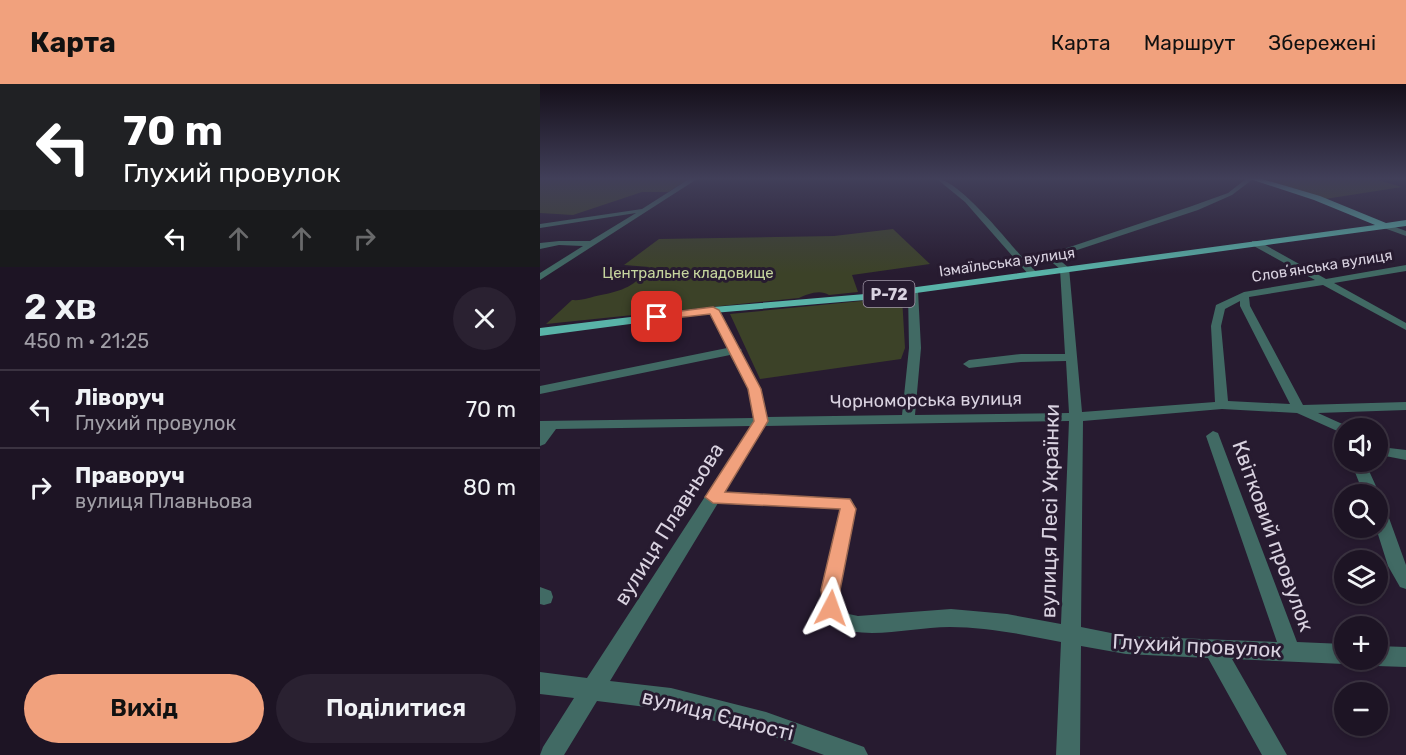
<!DOCTYPE html>
<html lang="uk">
<meta charset="utf-8">
<style>
:root{--surface:#1d1424;--page:#2a2131;--text:#f1f3f6;--muted:#a09ea6;--line:#3b3341;--accent:#f1a17d}
body{margin:0;font-family:Rubik,sans-serif;background:var(--page);color:var(--text);height:100vh;display:flex;flex-direction:column;font-size:22px;white-space:nowrap}
*{box-sizing:border-box;margin:0}
p{font-size:20px;color:var(--muted)}
.icon{flex:none;width:33px;height:33px;fill:none;stroke:currentColor;stroke-width:2;stroke-linecap:round;stroke-linejoin:round}
.map{position:relative;flex:1;overflow:hidden}
.side{display:flex;flex-direction:column;background:var(--surface);width:540px}
.side>*{flex:none}
.hud{background:#202124;color:#fff;overflow:hidden}
.controls{position:absolute;left:794px;top:334px;display:grid;gap:12px}
.controls a{display:grid;place-items:center;width:54px;height:54px;border-radius:50%;background:var(--surface);box-shadow:0 3px 9px #0003,0 0 0 2px var(--line);font-size:30px}
.pin{position:absolute;display:grid;place-items:center;width:51px;height:51px;color:#fff;margin:-26px;border-radius:12px;box-shadow:0 3px 9px #0006}
.me{position:absolute;width:66px;margin:-33px;rotate:4deg;stroke-linejoin:round;filter:drop-shadow(0 0 4px #0008)}
.turn{display:flex;align-items:center;gap:21px;height:126px;padding:0 24px;font-size:27px}
.turn .icon{width:78px;height:78px;stroke-width:2.5}
.turn b{display:block;font-size:42px;line-height:51px}
.lanes{display:flex;align-items:center;height:57px;padding:0 24px;background:#0003;justify-content:center;gap:30px;direction:ltr}
.lanes .off{opacity:.35}
.round{display:grid;place-items:center;flex:none;width:63px;height:63px;border-radius:32px;background:var(--page)}
.overview{display:flex;align-items:center;justify-content:space-between;height:102px;padding:0 24px}
h1{font-size:36px;font-weight:600;line-height:45px}
.action{display:flex;gap:12px;margin-top:auto;padding:12px 24px}
.action a{flex:1;height:69px;border-radius:36px;background:var(--accent);color:#111;font-size:24px;font-weight:600;line-height:69px;text-align:center}
.action a+a{background:var(--page);color:var(--text)}
ul{padding:0;list-style:none}
li{display:flex;align-items:center;gap:18px;height:78px;padding:0 24px;border-top:2px solid var(--line)}
li div{flex:1}
li b{display:block;font-size:22px}
li em{font-style:normal}
header{display:flex;align-items:center;gap:36px;box-sizing:border-box;height:84px;padding:0 30px;background:var(--accent);color:#111}
header strong{font-size:28px}
nav{display:flex;gap:33px;margin-inline-start:auto;font-size:21px}
main{display:flex;flex:1;min-height:0}
.map>svg:first-child{display:block}
</style>
<header>
<strong>Карта</strong>
<nav><a>Карта</a><a>Маршрут</a><a>Збережені</a></nav>
</header>
<main>
<section class="side">
<div class="hud">
<div class="turn"><svg class="icon" aria-label="left" viewBox="0 0 24 24"><path d="M17 20v-9H6M10 6l-5 5 5 5"/></svg><div><b>70 m</b>Глухий провулок</div></div>
<div class="lanes"><svg class="icon" aria-label="left" viewBox="0 0 24 24"><path d="M17 20v-9H6M10 6l-5 5 5 5"/></svg><svg class="icon off" aria-label="ahead" viewBox="0 0 24 24"><path d="M12 20V5M6 11l6-6 6 6"/></svg><svg class="icon off" aria-label="ahead" viewBox="0 0 24 24"><path d="M12 20V5M6 11l6-6 6 6"/></svg><svg class="icon off" aria-label="right" viewBox="0 0 24 24"><path d="M7 20v-9h11M14 6l5 5-5 5"/></svg></div>
</div>
<div class="overview"><div><h1>2 хв</h1><p>450 m · 21:25</p></div><a class="round"><svg class="icon" aria-label="close" viewBox="0 0 24 24"><path d="M6 6l12 12M18 6L6 18"/></svg></a></div>
<ul>
<li><svg class="icon" aria-label="left" viewBox="0 0 24 24"><path d="M17 20v-9H6M10 6l-5 5 5 5"/></svg><div><b>Ліворуч</b><p>Глухий провулок</p></div><em>70 m</em></li>
<li><svg class="icon" aria-label="right" viewBox="0 0 24 24"><path d="M7 20v-9h11M14 6l5 5-5 5"/></svg><div><b>Праворуч</b><p>вулиця Плавньова</p></div><em>80 m</em></li>
</ul>
<div class="action"><a>Вихід</a><a>Поділитися</a></div>
</section>
<div class="map">
<svg width="866" height="671" viewBox="0 0 866 671">
<rect width="100%" height="100%" fill="#271b30"/>
<!-- green -->
<path fill="#3c4228" d="M 0,95 L 149,95 L 128,108 L 102,108 L 33,131 L 0,129 Z
M 724,95 L 835,95 L 862,103 L 785,115 Z
M 353,145 L 390,180 L 312,191 L 318,208 L 289,211 C 280,205 267,210 259,214 L 6,240 L 32,216 C 43,217 50,213 61,211 C 82,207 96,202 109,183 L 84,181 L 119,155 L 294,152 Z
M 362,213 L 365,264 L 361,275 L 220,295 L 190,230 Z"/>
<g fill="none" stroke-linecap="round" stroke-linejoin="round">
<!-- minor -->
<path fill="#416a64" fill-rule="evenodd" d="M 149,95 L 157,95 L 0,196 L 0,189 L 43,162 L 19,161 L 0,165 L 0,159 L 19,157 L 50,157 L 96,129 L 0,144 L 0,140 L 102,125 Z
M 397,95 C 418,95 467,156 482,173 L 509,170 L 652,122 L 688,109 L 706,95 L 713,95 L 692,111 L 658,126 L 516,173 L 529,184 L 542,328 L 675,318 L 671,242 L 676,221 L 704,208 L 775,196 L 712,161 L 712,157 L 718,157 L 786,195 L 866,181 L 866,187 L 794,199 L 866,239 L 866,246 L 783,201 L 709,213 L 710,222 L 763,321 L 866,318 L 866,326 L 778,329 L 809,343 L 810,345 L 804,345 L 804,350 L 757,329 L 682,325 L 543,337 L 541,543 L 586,552 L 737,558 L 666,352 L 673,347 L 678,349 L 757,558 L 804,560 L 804,576 L 812,576 L 804,580 L 692,575 L 747,671 L 722,671 L 668,574 L 586,570 L 541,562 L 540,671 L 516,671 L 521,558 C 485,551 447,543 410,543 C 370,543 330,557 291,542 L 281,524 L 281,506 L 300,425 L 178,419 L 70,597 L 131,604 L 226,628 L 324,663 L 328,671 L 284,671 L 226,650 L 131,626 L 57,617 L 24,671 L 0,671 L 3,663 L 34,614 L 0,610 L 0,588 L 47,594 L 211,342 L 16,345 L 5,360 L 0,362 L 0,337 L 214,334 L 208,305 L 190,271 L 0,310 L 0,302 L 187,264 L 168,226 L 173,223 L 178,226 L 198,263 L 202,266 L 200,268 L 220,305 L 227,333 L 362,331 L 369,264 L 368,207 L 373,204 L 378,207 L 381,264 L 375,331 L 529,329 L 526,277 L 481,278 L 429,284 L 423,280 L 429,276 L 481,270 L 525,270 L 520,185 L 508,175 L 487,178 L 497,189 L 489,191 L 425,118 ZM 700,217 L 700,222 L 750,320 L 688,317 L 681,242 L 685,225 ZM 529,337 L 521,540 L 467,530 L 411,525 L 318,532 L 304,529 C 291,508 311,450 316,425 L 311,415 L 185,408 L 225,342 Z
M 847,140 L 866,147 L 866,152 L 844,144 L 843,142 Z
M 837,358 L 849,364 L 866,366 L 866,376 L 840,371 L 837,370 Z
M 811,378 L 825,378 L 840,411 L 838,415 L 837,411 L 824,411 Z
M 837,417 L 843,419 L 845,423 L 866,481 L 866,505 L 860,503 L 848,482 L 836,444 Z
M 0,503 L 11,507 L 13,513 L 11,519 L 4,521 L 0,520 Z
M 837,562 L 866,563 L 866,583 L 837,582 L 830,579 L 828,576 L 837,576 Z"/>
<!-- major -->
<path fill="#59b3a8" fill-rule="evenodd" d="M 710,95 L 722,95 L 780,112 L 846,139 L 866,136 L 866,142 L 325,216 L 173,229 L 0,252 L 0,244 L 173,223 L 325,210 L 835,141 L 774,116 Z"/>
</g>
<!-- sky -->
<linearGradient id="sky" x2="0" y2="1"><stop stop-color="#150f1a"/><stop offset="0.5" stop-color="#413f59"/><stop offset="1" stop-color="#413f59" stop-opacity="0"/></linearGradient>
<rect width="866" height="189" fill="url(#sky)"/>
<!-- route -->
<path fill="#f1a17d" stroke="#9d6951" stroke-width="1.5" d="M 173,223 L 179,226 L 221,305 L 228,337 L 185,408 L 310,415 L 316,425 L 300,506 L 301,524 L 298,530 L 291,532 L 284,530 L 281,506 L 300,425 L 173,419 L 165,413 L 214,337 L 208,305 L 170,230 L 117,236 L 112,233 L 117,230 Z"/>
<g text-anchor="middle" stroke-width="6" stroke-linejoin="round" paint-order="stroke">
<!-- far-street labels -->
<g font-size="15" fill="#d9d2e0" stroke="#271b30">
<text transform="translate(467 178) rotate(-8)" y="5">Ізмаїльська вулиця</text>
<text transform="translate(782 182) rotate(-9)" y="5">Словʼянська вулиця</text>
</g>
<!-- far-park labels -->
<g font-size="15" fill="#c6d59e" stroke="#271b30">
<text x="148" y="194">Центральне кладовище</text>
</g>
<!-- shield labels -->
<rect fill="#271b30" stroke="#a49bab" stroke-width="1.5" x="323.5" y="197" width="51" height="26" rx="4.5"/>
<g font-size="16" font-weight="bold" fill="#d9d2e0">
<text x="349" y="216">Р-72</text>
</g>
<!-- street labels -->
<g font-size="18" fill="#d9d2e0" stroke="#271b30">
<text transform="translate(386 316) rotate(-1)" y="6">Чорноморська вулиця</text>
</g>
<!-- near-street labels -->
<g font-size="21" fill="#d9d2e0" stroke="#271b30">
<text transform="translate(510 427) rotate(-89)" y="7">вулиця Лесі Українки</text>
<text transform="translate(129 440) rotate(-58)" y="7">вулиця Плавньова</text>
<text transform="translate(733 452) rotate(70)" y="7">Квітковий провулок</text>
<text transform="translate(657 562) rotate(3)" y="7">Глухий провулок</text>
<text transform="translate(178 631) rotate(14)" y="7">вулиця Єдності</text>
</g>
</g>
</svg>
<div class="controls">
<a><svg class="icon" aria-label="sound" viewBox="0 0 24 24"><path d="M4 9h4l5-4v14l-5-4H4zM17 9q2 3 0 6"/></svg></a>
<a><svg class="icon" aria-label="search" viewBox="0 0 24 24"><circle cx="10" cy="10" r="6"/><path d="M15 15l6 6"/></svg></a>
<a><svg class="icon" aria-label="layers" viewBox="0 0 24 24"><path d="M12 4l9 5-9 5-9-5zM3 14l9 5 9-5"/></svg></a>
<a>+</a>
<a>−</a>
</div>
<div class="pin" style="left:117px;top:233px;background:#d93025"><svg class="icon" aria-label="arrive" viewBox="0 0 24 24"><path d="M6 21V4h12l-3 4 3 4H6"/></svg></div>
<svg class="me" style="left:291px;top:524px" viewBox="-20 -20 40 40"><path d="M0-17L14 15 0 8-14 15z" fill="#f1a17d" stroke="#fff" stroke-width="4"/></svg>
</div>
</main>
